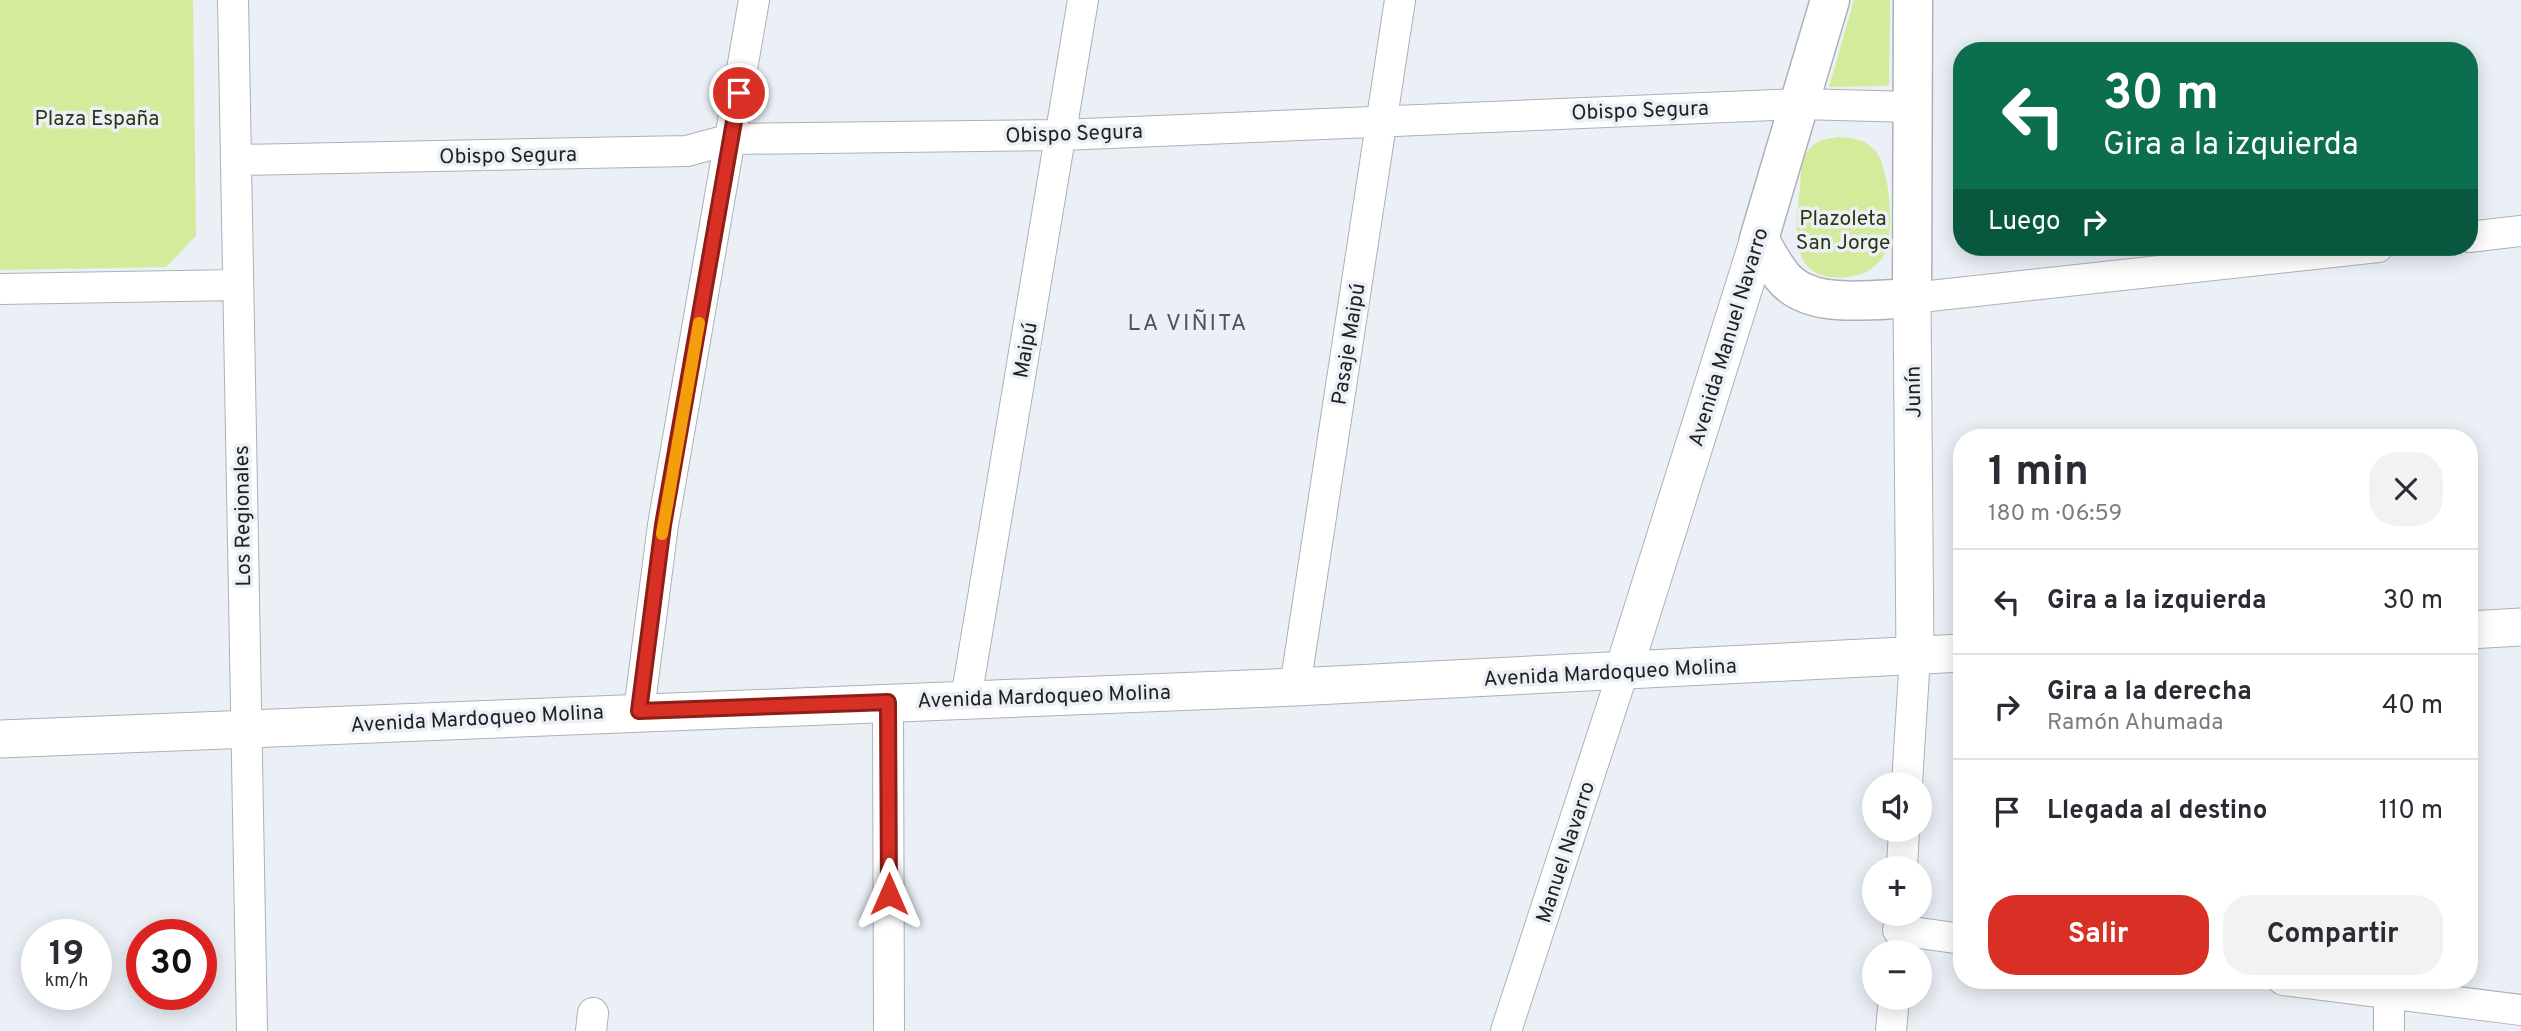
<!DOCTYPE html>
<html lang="es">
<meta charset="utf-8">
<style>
:root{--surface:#fff;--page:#f2f2f3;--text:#2b2b33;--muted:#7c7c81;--line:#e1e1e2;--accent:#d93025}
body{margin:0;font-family:Overpass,sans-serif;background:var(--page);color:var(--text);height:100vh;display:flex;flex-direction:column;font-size:26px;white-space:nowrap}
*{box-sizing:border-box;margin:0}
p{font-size:23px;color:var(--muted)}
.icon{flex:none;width:38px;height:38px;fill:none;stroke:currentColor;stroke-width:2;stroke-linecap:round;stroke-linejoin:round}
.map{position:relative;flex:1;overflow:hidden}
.panel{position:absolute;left:1953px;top:429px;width:525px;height:560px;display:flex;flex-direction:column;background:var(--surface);border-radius:28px;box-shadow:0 4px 18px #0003}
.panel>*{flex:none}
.banner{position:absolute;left:1953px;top:42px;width:525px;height:214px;border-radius:28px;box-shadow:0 4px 18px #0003;background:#0b6e4f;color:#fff;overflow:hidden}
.tools{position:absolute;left:1862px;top:772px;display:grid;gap:14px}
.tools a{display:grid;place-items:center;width:70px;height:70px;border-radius:50%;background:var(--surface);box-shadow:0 4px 18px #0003;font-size:35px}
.speed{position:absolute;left:21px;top:919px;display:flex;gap:14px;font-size:35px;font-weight:700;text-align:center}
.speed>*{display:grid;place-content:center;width:91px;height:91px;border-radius:50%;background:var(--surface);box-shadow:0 4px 18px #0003;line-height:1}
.speed small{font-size:18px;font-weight:400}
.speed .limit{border:10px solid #d22;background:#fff;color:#111}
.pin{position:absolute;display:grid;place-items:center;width:60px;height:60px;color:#fff;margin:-30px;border:4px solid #fff;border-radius:50%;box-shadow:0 2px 7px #0007}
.me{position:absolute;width:77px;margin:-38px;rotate:0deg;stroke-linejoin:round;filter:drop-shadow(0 0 5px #0008)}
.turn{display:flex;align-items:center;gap:24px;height:147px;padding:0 35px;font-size:32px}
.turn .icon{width:91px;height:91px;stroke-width:2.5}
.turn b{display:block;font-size:49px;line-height:60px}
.then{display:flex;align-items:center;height:66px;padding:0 35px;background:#0003;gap:14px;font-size:26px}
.round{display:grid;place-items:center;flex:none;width:74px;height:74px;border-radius:28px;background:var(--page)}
.head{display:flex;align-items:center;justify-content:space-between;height:119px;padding:0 35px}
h1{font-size:42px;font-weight:700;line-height:52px}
.button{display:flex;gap:14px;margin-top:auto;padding:14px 35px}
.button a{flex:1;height:80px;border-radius:28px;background:var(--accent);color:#fff;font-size:28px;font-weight:700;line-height:80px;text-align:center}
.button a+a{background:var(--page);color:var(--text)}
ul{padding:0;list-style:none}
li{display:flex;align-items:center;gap:21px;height:105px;padding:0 35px;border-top:2px solid var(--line)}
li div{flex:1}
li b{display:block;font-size:26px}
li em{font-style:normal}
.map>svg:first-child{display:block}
</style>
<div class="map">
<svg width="2521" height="1031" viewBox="0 0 2521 1031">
<rect width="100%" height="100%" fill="#eaf0f6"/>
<!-- green -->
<path fill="#d5eb9c" d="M 0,0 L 193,0 L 196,236 L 166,267 L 0,270 Z
M 1854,0 L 1890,0 L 1889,86 L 1829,87 Z
M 1839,137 C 1852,138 1864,139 1874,149 C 1890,166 1896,236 1883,257 C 1875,269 1862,276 1847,277 C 1787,283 1795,228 1800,188 C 1801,178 1800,160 1807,152 C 1815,140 1825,139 1839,137 Z"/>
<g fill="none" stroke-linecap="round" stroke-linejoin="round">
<defs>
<path id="minor" d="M 233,0 L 252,1031
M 236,160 L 687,151 L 731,139 L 1061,135 L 1800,104 L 1912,107
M 2469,237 L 2521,231
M 0,289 L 238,285
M 1912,298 L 2378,247
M 1295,687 L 1400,0
M 966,699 L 1083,0
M 888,702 L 889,1031
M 639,711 L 663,525 L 754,0
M 1907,784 L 1915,656
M 1902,868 L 1904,830
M 1898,930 L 1962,939
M 2283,980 L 2521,1010
M 591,1031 L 593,1013
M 1506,1031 L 1623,672
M 1891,1031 L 1894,998
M 2389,1031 L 2389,994"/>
<path id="tertiary" d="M 1912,298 L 1915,656
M 2469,630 L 2521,627
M 1623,672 L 1759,239
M 0,739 L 1295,687 L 1962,653"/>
<path id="secondary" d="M 1830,0 L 1759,239 C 1766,251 1773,265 1782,276 C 1809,311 1874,299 1912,298 L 1913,0"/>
</defs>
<!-- minor casing -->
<use href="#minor" stroke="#acb1b7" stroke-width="32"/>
<!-- tertiary casing -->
<use href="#tertiary" stroke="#acb1b7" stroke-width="39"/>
<!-- secondary casing -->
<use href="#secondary" stroke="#acb1b7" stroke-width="41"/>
<!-- minor -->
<use href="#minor" stroke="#fff" stroke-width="30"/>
<!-- tertiary -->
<use href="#tertiary" stroke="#fff" stroke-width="37"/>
<!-- secondary -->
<use href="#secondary" stroke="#fff" stroke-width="38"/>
</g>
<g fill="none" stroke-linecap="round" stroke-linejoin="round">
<defs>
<path id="route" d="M 739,93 L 663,525 L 639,711 L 888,702 L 889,894"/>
</defs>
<!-- route casing -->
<use href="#route" stroke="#8d1f18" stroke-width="18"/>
<!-- route -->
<use href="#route" stroke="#d93025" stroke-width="12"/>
<!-- slow -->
<path stroke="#f59e0b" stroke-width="12" d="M 662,534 L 699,323"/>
</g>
<g text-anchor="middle" stroke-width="7" stroke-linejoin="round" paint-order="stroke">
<!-- street labels -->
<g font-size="21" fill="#1f2123" stroke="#eaf0f6">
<text transform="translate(1640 110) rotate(-2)" y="7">Obispo Segura</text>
<text transform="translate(1074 133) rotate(-2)" y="7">Obispo Segura</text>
<text transform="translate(508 155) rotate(-1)" y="7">Obispo Segura</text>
<text transform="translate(1728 337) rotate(-73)" y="7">Avenida Manuel Navarro</text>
<text transform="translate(1348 344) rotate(-81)" y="7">Pasaje Maipú</text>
<text transform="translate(1025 350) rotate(-80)" y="7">Maipú</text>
<text transform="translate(1913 392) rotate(-91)" y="7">Junín</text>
<text transform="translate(242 516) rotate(-91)" y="7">Los Regionales</text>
<text transform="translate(1610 672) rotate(-3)" y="7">Avenida Mardoqueo Molina</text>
<text transform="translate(1044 696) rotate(-2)" y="7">Avenida Mardoqueo Molina</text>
<text transform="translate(477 718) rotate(-3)" y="7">Avenida Mardoqueo Molina</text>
<text transform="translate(1565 852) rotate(-72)" y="7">Manuel Navarro</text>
</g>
<!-- park labels -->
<g font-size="21" fill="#2c3510" stroke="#eaf0f6">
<text x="97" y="125">Plaza España</text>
<text x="1843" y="225">Plazoleta<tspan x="1843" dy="24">San Jorge</tspan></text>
</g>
<!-- neighbourhood labels -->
<g font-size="23" letter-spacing="2" fill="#4e5358" stroke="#eaf0f6">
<text x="1188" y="330">LA VIÑITA</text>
</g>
</g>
</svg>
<div class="tools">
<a><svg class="icon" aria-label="sound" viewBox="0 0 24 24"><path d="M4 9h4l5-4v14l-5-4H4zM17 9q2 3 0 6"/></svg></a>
<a>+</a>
<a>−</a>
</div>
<div class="speed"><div>19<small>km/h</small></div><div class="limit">30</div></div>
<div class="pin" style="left:739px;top:93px;background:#d93025"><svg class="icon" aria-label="arrive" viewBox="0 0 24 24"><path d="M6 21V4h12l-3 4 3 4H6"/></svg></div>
<svg class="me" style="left:889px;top:894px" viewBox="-20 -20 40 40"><path d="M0-17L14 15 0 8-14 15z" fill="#d93025" stroke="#fff" stroke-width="4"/></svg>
<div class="banner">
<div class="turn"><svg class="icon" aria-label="left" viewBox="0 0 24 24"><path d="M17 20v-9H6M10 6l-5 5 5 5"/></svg><div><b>30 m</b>Gira a la izquierda</div></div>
<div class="then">Luego<svg class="icon" aria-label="right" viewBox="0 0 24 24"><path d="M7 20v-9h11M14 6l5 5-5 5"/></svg></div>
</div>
<section class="panel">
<div class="head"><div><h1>1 min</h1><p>180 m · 06:59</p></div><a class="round"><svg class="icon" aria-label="close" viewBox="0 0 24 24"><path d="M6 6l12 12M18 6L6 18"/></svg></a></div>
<ul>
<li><svg class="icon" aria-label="left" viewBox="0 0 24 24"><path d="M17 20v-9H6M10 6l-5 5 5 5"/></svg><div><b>Gira a la izquierda</b></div><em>30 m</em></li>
<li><svg class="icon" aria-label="right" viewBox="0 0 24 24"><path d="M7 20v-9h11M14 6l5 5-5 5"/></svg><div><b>Gira a la derecha</b><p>Ramón Ahumada</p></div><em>40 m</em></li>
<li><svg class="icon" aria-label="arrive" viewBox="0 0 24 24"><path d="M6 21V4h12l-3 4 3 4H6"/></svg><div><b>Llegada al destino</b></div><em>110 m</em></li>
</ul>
<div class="button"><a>Salir</a><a>Compartir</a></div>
</section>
</div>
